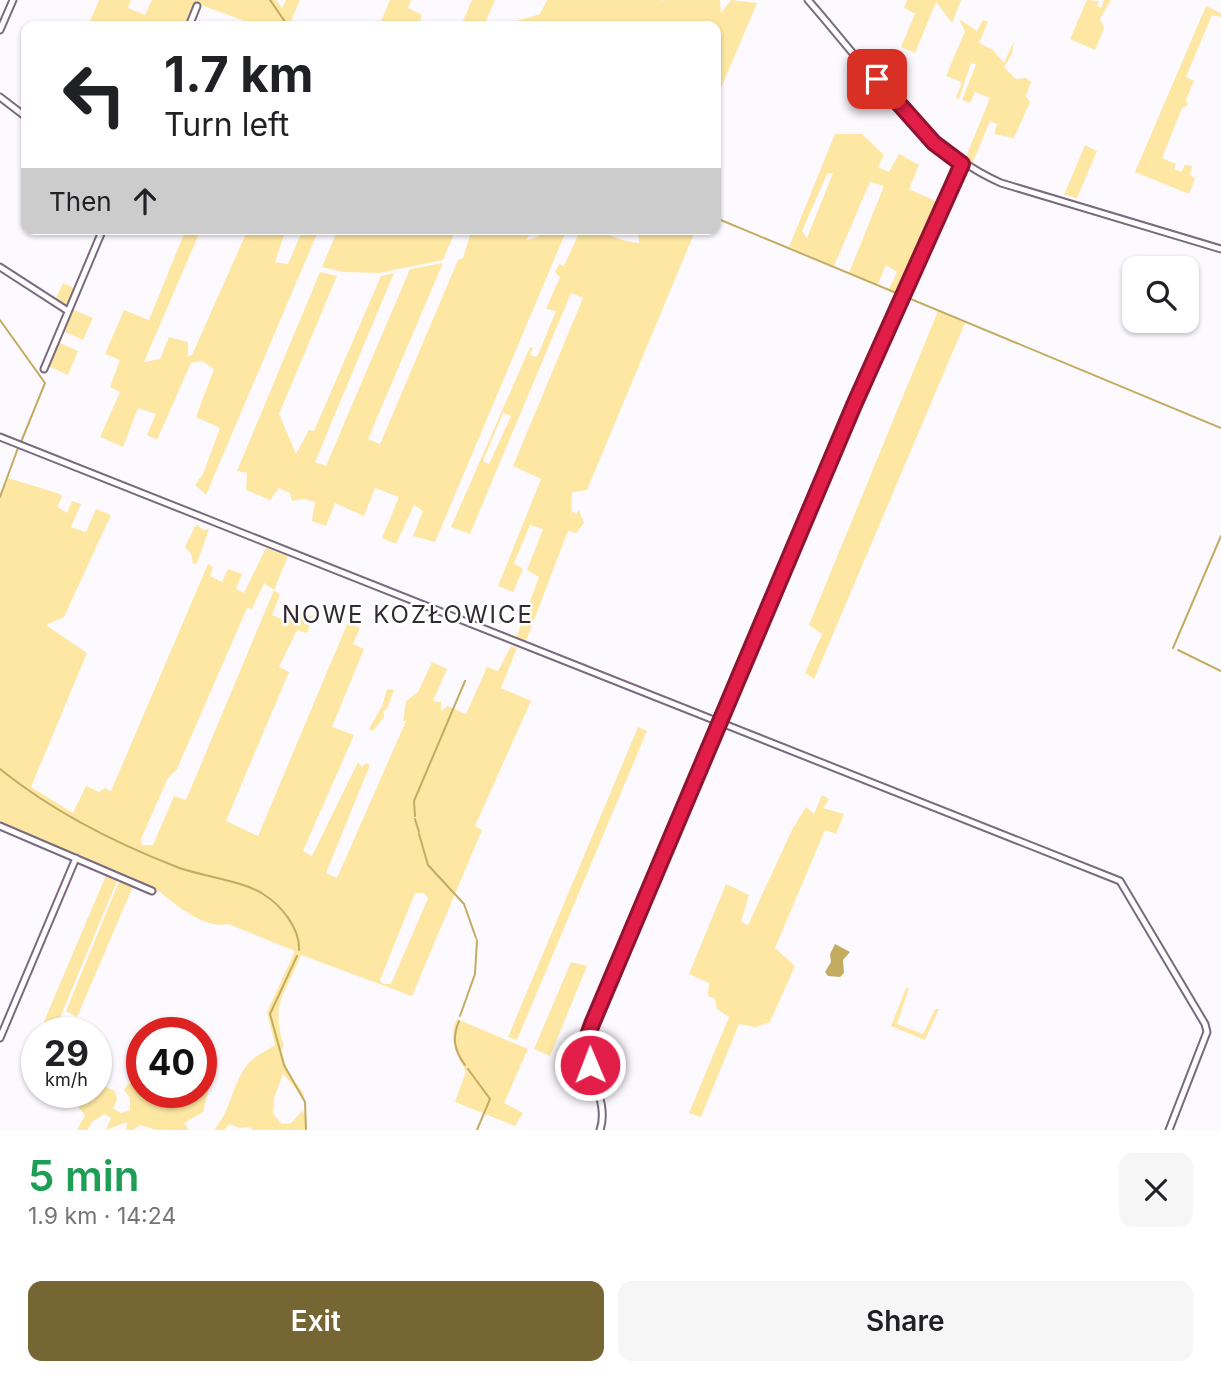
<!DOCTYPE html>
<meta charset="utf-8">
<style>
:root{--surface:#fff;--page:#f6f6f6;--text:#202124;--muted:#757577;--accent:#766634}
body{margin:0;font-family:Inter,sans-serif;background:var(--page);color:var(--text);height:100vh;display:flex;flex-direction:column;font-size:26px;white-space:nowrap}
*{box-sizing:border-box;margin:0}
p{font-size:23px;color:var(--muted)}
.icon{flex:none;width:38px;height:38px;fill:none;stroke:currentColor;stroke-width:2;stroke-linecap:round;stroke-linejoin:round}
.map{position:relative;height:1130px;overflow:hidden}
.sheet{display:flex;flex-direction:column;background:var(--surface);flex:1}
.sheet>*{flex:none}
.banner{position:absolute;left:21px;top:21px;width:700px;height:214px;border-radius:14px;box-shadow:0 2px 5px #0004;background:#fff;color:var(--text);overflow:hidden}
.fabs{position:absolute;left:1122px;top:256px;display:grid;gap:14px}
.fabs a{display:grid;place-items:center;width:77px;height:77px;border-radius:14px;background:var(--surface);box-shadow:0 2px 5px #0004;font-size:35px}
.speed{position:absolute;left:21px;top:1017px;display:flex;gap:14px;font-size:35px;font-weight:700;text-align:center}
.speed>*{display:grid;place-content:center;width:91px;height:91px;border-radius:50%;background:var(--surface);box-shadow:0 2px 5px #0004;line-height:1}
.speed small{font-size:18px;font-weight:400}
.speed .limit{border:10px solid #d22;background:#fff;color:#111}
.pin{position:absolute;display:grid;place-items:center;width:60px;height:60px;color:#fff;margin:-30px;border-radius:14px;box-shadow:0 4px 10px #0006}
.me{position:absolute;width:77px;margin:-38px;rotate:359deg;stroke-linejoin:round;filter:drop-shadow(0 0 5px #0008)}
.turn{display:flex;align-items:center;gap:24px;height:147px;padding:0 28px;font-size:32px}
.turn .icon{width:91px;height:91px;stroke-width:2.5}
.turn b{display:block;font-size:49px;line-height:60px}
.then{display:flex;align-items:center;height:66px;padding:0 28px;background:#0003;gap:14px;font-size:26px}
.round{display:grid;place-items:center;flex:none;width:74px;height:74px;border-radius:14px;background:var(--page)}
.headline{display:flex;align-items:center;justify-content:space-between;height:119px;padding:0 28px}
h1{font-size:42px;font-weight:600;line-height:52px;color:#1e9e55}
.cta{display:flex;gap:14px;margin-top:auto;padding:14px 28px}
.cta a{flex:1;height:80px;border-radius:14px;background:var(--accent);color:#fff;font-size:28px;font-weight:600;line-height:80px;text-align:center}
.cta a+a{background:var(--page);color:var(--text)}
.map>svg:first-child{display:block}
</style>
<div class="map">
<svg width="1221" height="1130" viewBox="0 0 1221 1130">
<rect width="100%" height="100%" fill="#fdfaff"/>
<!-- green -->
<path fill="#fde7a3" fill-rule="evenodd" d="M 99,0 L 131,0 L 128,8 L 145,15 L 152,0 L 276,0 L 282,8 L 286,0 L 300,0 L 291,21 L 295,26 L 259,26 L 198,4 L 188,26 L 88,26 Z
M 390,0 L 411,0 L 408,8 L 422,15 L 418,26 L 379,26 Z
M 472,0 L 495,0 L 485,23 L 461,26 Z
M 547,0 L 662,0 L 662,3 L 663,0 L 720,0 L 721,13 L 731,0 L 757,3 L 716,100 L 716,26 L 535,26 L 536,21 L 491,26 L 493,23 L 514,22 L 540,14 Z
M 907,0 L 961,0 L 952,23 L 936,2 L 915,53 L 901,47 L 915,14 L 904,8 Z
M 1087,0 L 1099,1 L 1097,6 L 1101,8 L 1104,0 L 1111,0 L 1100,19 L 1104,28 L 1095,50 L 1070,39 Z
M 1206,6 L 1221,13 L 1221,17 L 1212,15 L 1186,77 L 1194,81 L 1186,100 L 1188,105 L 1182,108 L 1162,158 L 1176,164 L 1174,169 L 1181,172 L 1185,165 L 1192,166 L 1190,174 L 1195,179 L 1189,194 L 1135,172 Z
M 959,19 L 977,31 L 983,20 L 988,22 L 979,43 L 993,50 L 1004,63 L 1014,41 L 1012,54 L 1004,67 L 1016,79 L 1026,78 L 1031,82 L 1026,96 L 1030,102 L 1014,138 L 994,134 L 997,124 L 990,121 L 972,164 L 965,159 L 990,98 L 975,92 L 970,103 L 962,100 L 976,64 L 971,63 L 959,99 L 956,97 L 962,82 L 946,76 L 965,31 Z
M 835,134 L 862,134 L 884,155 L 878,167 L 889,172 L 899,154 L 919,165 L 909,189 L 942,204 L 900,295 L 888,291 L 897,272 L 886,265 L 877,286 L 849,273 L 884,186 L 870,182 L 834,266 L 789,247 ZM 833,173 L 807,238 L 806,237 L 802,231 L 827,174 Z
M 1085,145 L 1097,151 L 1077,198 L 1064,195 Z
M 186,229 L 201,229 L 144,362 L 160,359 L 169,337 L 188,342 L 188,356 L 192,355 L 248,229 L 286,229 L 275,262 L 288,264 L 303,229 L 319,229 L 206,495 L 195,485 L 203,474 L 220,428 L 196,417 L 214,369 L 202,361 L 191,363 L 157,440 L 147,435 L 156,414 L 138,408 L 123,447 L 100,437 L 120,392 L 110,387 L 120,360 L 105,354 L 124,310 L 149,320 Z
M 338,229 L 456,229 L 443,260 L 379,273 L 344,272 L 322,267 Z
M 472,229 L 531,229 L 527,240 L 538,237 L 542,229 L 567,229 L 435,542 L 413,536 L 423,511 L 414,505 L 396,544 L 382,538 L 399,497 L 375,488 L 364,516 L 335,503 L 326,526 L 312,521 L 315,502 L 304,499 L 292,501 L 290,493 L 279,488 L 270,500 L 246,490 L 247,473 L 237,471 L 320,272 L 337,276 L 279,414 L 296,454 L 309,430 L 314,431 L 381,276 L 394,273 L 315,462 L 326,466 L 410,269 L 443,263 L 368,439 L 380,444 L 458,260 L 463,258 Z
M 646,229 L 696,229 L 587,490 L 572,492 L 571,510 L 576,514 L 579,510 L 584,523 L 576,533 L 568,531 L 526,641 L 516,638 L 539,577 L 527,570 L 543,529 L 530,525 L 514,563 L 523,569 L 513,592 L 498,586 L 541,479 L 513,466 L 583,298 L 571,293 L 470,534 L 451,527 L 530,347 L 533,348 L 530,355 L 537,357 L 556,311 L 546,309 L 560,277 L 555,272 L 559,264 L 564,266 L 579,233 C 602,227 617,242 639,243 L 638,231 L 644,235 ZM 503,413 L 511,416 L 489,464 L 483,461 Z
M 63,283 L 76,289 L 66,307 L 55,300 Z
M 72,309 L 93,318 L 83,340 L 63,331 Z
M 938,311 L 965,323 L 814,679 L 805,673 L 822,634 L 809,625 Z
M 58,342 L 78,351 L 68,375 L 48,366 Z
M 8,478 L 60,494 L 62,497 L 57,507 L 67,513 L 72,501 L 81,504 L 71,527 L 86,532 L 96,509 L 111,515 L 64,617 L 46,625 L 87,653 L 31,787 L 73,813 L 86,786 L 99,792 L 105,788 L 111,791 L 208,564 L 213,567 L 210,576 L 222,582 L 228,569 L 242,574 L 236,589 L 244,593 L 266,548 L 288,556 L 274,590 L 280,595 L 272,615 L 286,621 L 292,608 L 313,617 L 307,633 L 297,630 L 279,667 L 289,672 L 226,821 L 258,836 L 348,622 L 360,628 L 353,644 L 364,649 L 332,727 L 354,735 L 303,851 L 312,856 L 358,762 L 362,767 L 366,763 L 370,765 L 326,873 L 337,878 L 406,721 L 403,721 L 406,701 L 418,692 L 432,662 L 447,669 L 433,701 L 441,702 L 441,712 L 447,706 L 466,714 L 487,667 L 498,671 L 511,646 L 517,648 L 501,688 L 531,701 L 475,826 L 482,830 L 412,996 L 301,955 C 285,995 270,1003 284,1047 L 281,1049 L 288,1072 L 304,1094 L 304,1098 L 283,1074 L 274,1098 L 273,1114 L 282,1124 L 291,1123 L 302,1111 L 306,1115 L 306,1130 L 252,1130 L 251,1127 L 240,1128 L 229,1124 L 224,1130 L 214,1130 C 230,1113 232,1084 247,1065 C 253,1057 266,1051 275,1045 L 267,1012 L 295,951 L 228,924 C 205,929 177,906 160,892 L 0,824 L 0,498 ZM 264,583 L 274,590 L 186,800 L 174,796 L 153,845 L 142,845 L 141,839 L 168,778 L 177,769 L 247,608 L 252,609 ZM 415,893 L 424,893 L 428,898 L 391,984 L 383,984 L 380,980 Z
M 198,525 L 203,530 L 209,529 L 197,563 L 193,564 L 191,554 L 185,547 L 195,526 Z
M 387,689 L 394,690 L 387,709 L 383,711 L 384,717 L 373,731 L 369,729 L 382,706 Z
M 638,727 L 647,731 L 517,1040 L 508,1037 Z
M 822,795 L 829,799 L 823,808 L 844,814 L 836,834 L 825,830 L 775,948 L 795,966 L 770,1022 L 756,1027 L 739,1024 L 701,1117 L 689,1113 L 729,1017 L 717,1009 L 715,999 L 708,996 L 709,983 L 689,974 L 726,884 L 749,895 L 741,922 L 748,925 L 793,828 L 806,807 L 814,814 Z
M 107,873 L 118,879 L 54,1032 L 42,1030 L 45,1019 Z
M 120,879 L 134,884 L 77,1017 L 66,1011 Z
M 571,962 L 587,966 L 550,1056 L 534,1049 Z
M 906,988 L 909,988 L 897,1024 L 923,1034 L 935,1009 L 939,1009 L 925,1040 L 891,1026 Z
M 457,1019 L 528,1049 L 504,1103 L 523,1113 L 515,1126 L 455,1102 L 466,1071 C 455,1052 448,1040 457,1019 Z
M 138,1063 L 142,1065 L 142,1092 L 201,1092 L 201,1078 L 210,1084 L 203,1112 L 184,1123 L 189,1130 L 157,1130 L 140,1125 L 133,1130 L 126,1130 L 127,1122 L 106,1130 L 111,1118 L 105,1114 L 93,1121 L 87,1130 L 77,1130 L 85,1115 L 76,1104 L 83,1092 L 96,1092 L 96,1083 L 115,1091 L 117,1100 L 113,1108 L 121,1113 L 130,1110 L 130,1098 L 124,1090 L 128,1084 L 135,1083 L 135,1067 Z"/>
<!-- water -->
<path fill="#c3ac60" d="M 835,944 L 850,952 L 843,960 L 844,973 L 840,977 L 828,976 L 825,972 L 831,962 L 830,954 Z"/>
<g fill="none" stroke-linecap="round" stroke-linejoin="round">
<!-- stream -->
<path stroke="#c3ac60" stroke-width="2" d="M 270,0 L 288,26
M 716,218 L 1221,428
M 0,320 L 45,383 L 21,442
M 0,497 L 18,448
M 1173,648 L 1221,536
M 1178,650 L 1221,671
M 0,769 C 52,811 115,843 177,867 C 200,876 244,881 263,894 C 281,905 300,928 299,950
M 415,816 L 414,801 L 465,681
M 415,819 L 419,832
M 419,834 L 428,865 L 464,904 L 476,938
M 297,956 L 270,1014 L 284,1065 L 305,1102 L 306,1130
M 460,1016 L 475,974 L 477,940
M 459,1021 C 452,1038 454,1050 465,1065
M 468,1069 L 490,1099 L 477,1130"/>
<defs>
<path id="minor" d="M 808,0 C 867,67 918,146 1001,183 L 1221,249
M 189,26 L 197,6
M 0,30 L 13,0
M 0,97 L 26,117
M 0,267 L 68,311
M 44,369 L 103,229
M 0,437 L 1120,881 L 1205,1024 L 1207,1032 L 1169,1130
M 0,826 L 152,891
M 0,1038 L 76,858
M 600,1130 C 611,1098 579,1065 589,1031 L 854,405 L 962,164"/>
</defs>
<!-- minor casing -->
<use href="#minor" stroke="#7a697f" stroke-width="9"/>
<!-- minor -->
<use href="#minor" stroke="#fff" stroke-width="5"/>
</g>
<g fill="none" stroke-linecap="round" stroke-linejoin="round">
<defs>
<path id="route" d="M 590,1065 L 587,1038 L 592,1024 L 854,405 L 962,164 L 934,143 L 877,79"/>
</defs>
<!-- route casing -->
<use href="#route" stroke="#92132f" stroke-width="18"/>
<!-- route -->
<use href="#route" stroke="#e11d48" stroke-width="12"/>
</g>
<g text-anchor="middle" stroke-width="5" stroke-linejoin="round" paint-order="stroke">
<!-- quarter labels -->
<g font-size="24" letter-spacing="2" fill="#312a33" stroke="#fff">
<text x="408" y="623">NOWE KOZŁOWICE</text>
</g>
</g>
</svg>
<div class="fabs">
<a><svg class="icon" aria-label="search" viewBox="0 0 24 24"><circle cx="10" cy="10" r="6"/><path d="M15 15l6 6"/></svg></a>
</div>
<div class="speed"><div>29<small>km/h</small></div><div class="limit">40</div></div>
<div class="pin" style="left:877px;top:79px;background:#d93025"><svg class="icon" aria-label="arrive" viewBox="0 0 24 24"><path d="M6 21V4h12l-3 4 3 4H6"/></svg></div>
<svg class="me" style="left:590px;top:1065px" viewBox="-20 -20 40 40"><circle r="17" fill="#e11d48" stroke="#fff" stroke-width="3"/><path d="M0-11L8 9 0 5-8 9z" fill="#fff"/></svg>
<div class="banner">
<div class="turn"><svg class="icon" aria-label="left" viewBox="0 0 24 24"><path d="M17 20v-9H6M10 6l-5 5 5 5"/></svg><div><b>1.7 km</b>Turn left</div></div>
<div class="then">Then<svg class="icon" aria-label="ahead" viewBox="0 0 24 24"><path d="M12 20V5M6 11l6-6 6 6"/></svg></div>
</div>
</div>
<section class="sheet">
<div class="headline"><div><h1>5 min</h1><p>1.9 km · 14:24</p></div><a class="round"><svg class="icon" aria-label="close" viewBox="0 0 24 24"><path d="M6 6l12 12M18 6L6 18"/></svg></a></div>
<div class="cta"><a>Exit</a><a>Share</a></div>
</section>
